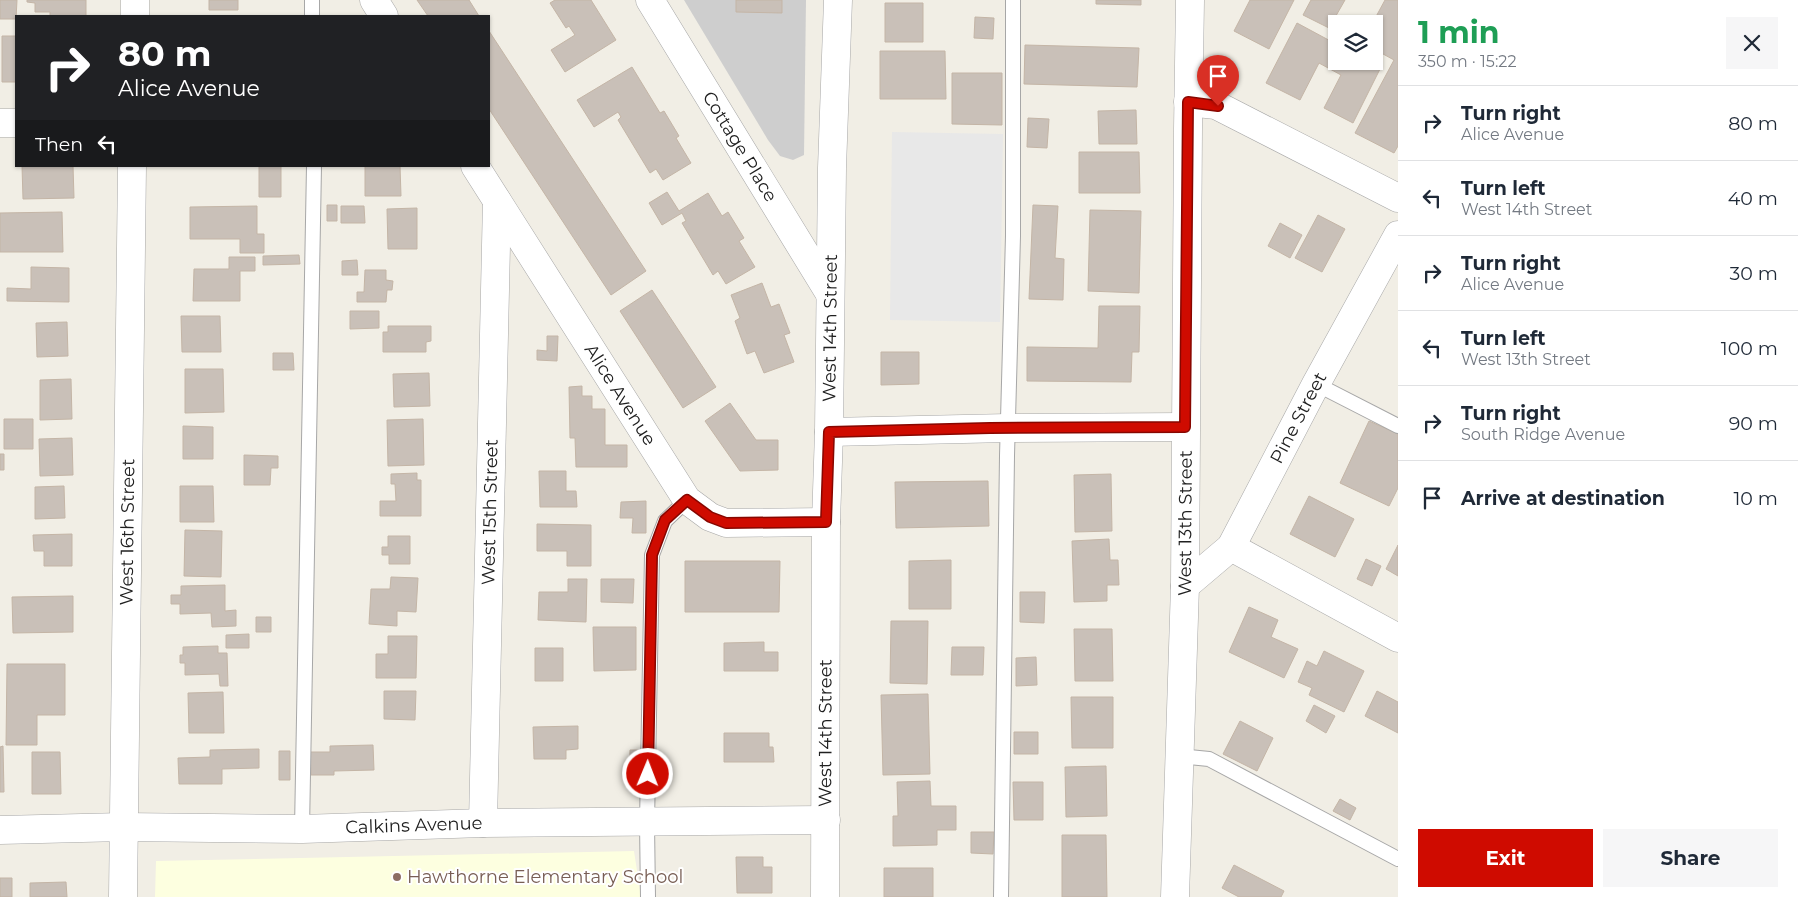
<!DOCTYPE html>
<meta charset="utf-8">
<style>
:root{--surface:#fff;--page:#f6f6f7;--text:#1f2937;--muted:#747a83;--line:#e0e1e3;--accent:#cf0b00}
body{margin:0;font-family:Montserrat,sans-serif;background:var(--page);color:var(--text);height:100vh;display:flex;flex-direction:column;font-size:19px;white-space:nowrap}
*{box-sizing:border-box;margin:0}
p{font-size:16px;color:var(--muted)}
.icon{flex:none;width:28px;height:28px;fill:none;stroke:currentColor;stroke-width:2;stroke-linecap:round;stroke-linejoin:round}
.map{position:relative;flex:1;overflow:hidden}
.side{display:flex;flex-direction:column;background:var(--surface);width:400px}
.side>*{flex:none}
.guide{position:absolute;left:15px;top:15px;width:475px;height:152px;border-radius:0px;box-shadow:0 1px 4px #0004;background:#202124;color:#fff;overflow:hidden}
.tools{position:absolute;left:1328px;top:15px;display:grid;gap:10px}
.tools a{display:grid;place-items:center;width:55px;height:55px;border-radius:0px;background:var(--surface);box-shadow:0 1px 4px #0004;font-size:25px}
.pin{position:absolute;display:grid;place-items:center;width:42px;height:42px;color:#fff;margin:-51px -21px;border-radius:50% 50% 50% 0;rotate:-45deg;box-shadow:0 0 5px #0007}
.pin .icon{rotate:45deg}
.me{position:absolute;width:55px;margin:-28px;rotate:1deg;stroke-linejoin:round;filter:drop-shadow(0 0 4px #0008)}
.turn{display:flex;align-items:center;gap:18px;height:105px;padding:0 20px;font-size:22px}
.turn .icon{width:65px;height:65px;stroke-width:2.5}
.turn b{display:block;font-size:35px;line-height:42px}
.then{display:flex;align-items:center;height:48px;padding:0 20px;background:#0003;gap:10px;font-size:19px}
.round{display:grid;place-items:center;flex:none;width:52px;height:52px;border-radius:0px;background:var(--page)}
.headline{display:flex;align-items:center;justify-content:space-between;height:85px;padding:0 20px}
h1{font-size:30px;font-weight:700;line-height:38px;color:#1e9e55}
.cta{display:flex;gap:10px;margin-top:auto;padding:10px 20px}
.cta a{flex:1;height:58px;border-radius:0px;background:var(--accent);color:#fff;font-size:20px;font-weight:700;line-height:58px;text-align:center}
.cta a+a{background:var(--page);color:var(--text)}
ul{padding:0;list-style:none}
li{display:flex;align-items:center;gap:15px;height:75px;padding:0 20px;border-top:1px solid var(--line)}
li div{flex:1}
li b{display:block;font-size:19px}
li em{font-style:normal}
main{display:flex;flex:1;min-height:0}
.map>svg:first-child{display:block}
</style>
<main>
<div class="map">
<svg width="1398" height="897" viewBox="0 0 1398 897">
<rect width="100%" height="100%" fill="#f1eee5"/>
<!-- education -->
<path fill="#fdffe0" d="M 634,851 L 641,897 L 155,897 L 156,861 Z"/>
<!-- religious -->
<path fill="#cecece" d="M 684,0 L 806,0 L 804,155 L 793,160 L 780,156 L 768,140 Z"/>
<!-- parking -->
<path fill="#e8e8e8" d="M 892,132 L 1003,134 L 1000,322 L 890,320 Z"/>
<!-- building -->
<path fill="#c9c0b8" stroke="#c4b5a6" d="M 0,0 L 17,0 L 16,19 L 0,19 Z
M 27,0 L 86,0 L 86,16 L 50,16 L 50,12 L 35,12 L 35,3 L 27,2 Z
M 209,0 L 238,0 L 238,10 L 209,10 Z
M 417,0 L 469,0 L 479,16 L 428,16 Z
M 555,0 L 591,0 L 616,40 L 565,72 L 551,50 L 575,35 L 569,26 L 566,28 L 550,3 Z
M 736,0 L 782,0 L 782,13 L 736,12 Z
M 1096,0 L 1141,0 L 1141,5 L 1096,4 Z
M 1250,0 L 1294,0 L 1269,49 L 1234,31 Z
M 1311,0 L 1345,0 L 1329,28 L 1303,15 Z
M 1385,0 L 1398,0 L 1398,146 L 1394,153 L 1355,133 L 1394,60 L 1374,49 L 1374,24 L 1372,24 Z
M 885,3 L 923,3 L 923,42 L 885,42 Z
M 975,17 L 994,18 L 993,39 L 974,38 Z
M 1297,23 L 1336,44 L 1336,61 L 1370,61 L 1381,67 L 1353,123 L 1324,108 L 1341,75 L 1319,63 L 1300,100 L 1266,83 Z
M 489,31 L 646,271 L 611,295 L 489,109 Z
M 2,36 L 16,36 L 16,82 L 2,82 Z
M 1025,45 L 1139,48 L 1137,87 L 1024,84 Z
M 880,51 L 945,51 L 946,99 L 880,99 Z
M 632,67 L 660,113 L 664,111 L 679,136 L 676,138 L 691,163 L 663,180 L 656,169 L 650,173 L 618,120 L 621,117 L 618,112 L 594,127 L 577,100 Z
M 952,73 L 1002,73 L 1002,125 L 952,124 Z
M 1136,110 L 1137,144 L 1099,144 L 1098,111 Z
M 1028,118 L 1049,119 L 1047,148 L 1027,147 Z
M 1079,152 L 1139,152 L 1140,193 L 1079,193 Z
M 22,166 L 73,166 L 74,198 L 23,199 Z
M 259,166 L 281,166 L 281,197 L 259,197 Z
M 365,166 L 400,166 L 401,196 L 365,196 Z
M 667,192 L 679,211 L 708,193 L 722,216 L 728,212 L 744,238 L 739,241 L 755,267 L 726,284 L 718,271 L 713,275 L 682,223 L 686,221 L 682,213 L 662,225 L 649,203 Z
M 327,205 L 337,205 L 337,221 L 327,221 Z
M 1033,205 L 1058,206 L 1055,258 L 1064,259 L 1063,300 L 1029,299 Z
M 257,206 L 257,234 L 264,234 L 264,253 L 240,253 L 240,239 L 190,239 L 190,207 Z
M 341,206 L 364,206 L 365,223 L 341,223 Z
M 417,208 L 417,249 L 388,249 L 387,209 Z
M 1090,210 L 1141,211 L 1139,293 L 1088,291 Z
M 62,212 L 63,252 L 0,252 L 0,213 Z
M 1318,215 L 1345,229 L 1322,272 L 1295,258 Z
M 1280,223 L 1302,235 L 1290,258 L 1268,246 Z
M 299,255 L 300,264 L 263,265 L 263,256 Z
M 229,257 L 255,257 L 255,271 L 240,271 L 240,301 L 193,301 L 194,269 L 229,269 Z
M 357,260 L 358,275 L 342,275 L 342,261 Z
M 31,267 L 69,268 L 69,302 L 7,301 L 7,288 L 31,289 Z
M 365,270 L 386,270 L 386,280 L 393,281 L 392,290 L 387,290 L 386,302 L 357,302 L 357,292 L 364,292 Z
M 762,283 L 771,307 L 779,304 L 790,333 L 784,335 L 794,362 L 764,373 L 755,351 L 747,354 L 735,321 L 740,318 L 731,295 Z
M 652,290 L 716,387 L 683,408 L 620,311 Z
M 1099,306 L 1140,306 L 1139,352 L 1132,352 L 1131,382 L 1027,381 L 1027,347 L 1098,348 Z
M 350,311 L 379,311 L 379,328 L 350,329 Z
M 181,316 L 220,316 L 221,352 L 182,352 Z
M 67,322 L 68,356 L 37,357 L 36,323 Z
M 388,326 L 431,326 L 431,341 L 426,342 L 426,352 L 383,352 L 383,332 L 388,332 Z
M 547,336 L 558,336 L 557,361 L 537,360 L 537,350 L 547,351 Z
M 881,352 L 919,352 L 919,384 L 881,385 Z
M 273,353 L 293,353 L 294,370 L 273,370 Z
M 185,369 L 223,369 L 224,412 L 185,413 Z
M 429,373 L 430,406 L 394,407 L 393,374 Z
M 71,379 L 72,419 L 40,420 L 40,380 Z
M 582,386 L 582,396 L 592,396 L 592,409 L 605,409 L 605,445 L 627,445 L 627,467 L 576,467 L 575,438 L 570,438 L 569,387 Z
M 730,403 L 756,440 L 778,440 L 778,470 L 740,471 L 705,421 Z
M 4,419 L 33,419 L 33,449 L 4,449 Z
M 423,419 L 424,465 L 388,466 L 387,420 Z
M 1369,421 L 1398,434 L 1398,488 L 1389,506 L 1340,483 Z
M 183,426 L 213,427 L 213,459 L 183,459 Z
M 72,438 L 73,475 L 40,476 L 39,439 Z
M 0,454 L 4,454 L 4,470 L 0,470 Z
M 244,455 L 278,456 L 278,468 L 271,468 L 270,485 L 244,485 Z
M 539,471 L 566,471 L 566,491 L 576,491 L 577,507 L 540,507 Z
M 417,473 L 417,480 L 421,480 L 421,516 L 380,516 L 380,501 L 396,501 L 395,484 L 391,484 L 391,474 Z
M 1111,474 L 1112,531 L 1075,532 L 1074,475 Z
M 988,481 L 989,526 L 896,528 L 895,482 Z
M 64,486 L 65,518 L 35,519 L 35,487 Z
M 180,486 L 213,486 L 214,522 L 180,522 Z
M 1309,496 L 1354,519 L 1335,557 L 1290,534 Z
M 646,501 L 646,533 L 632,533 L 633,518 L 620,518 L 621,502 Z
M 537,524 L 591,525 L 591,566 L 567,566 L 567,551 L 537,551 Z
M 185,530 L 222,531 L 221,577 L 184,576 Z
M 72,534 L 72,566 L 44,566 L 44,551 L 34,551 L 33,535 Z
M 388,536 L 410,536 L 410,564 L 389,564 L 389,555 L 382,555 L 382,547 L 388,547 Z
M 1109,539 L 1110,560 L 1118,560 L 1119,585 L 1107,585 L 1107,601 L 1074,602 L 1072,541 Z
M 1398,545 L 1398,576 L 1386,569 Z
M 1366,559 L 1381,566 L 1372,586 L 1357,579 Z
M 951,560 L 951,609 L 909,609 L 909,561 Z
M 685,561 L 780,561 L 779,612 L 685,612 Z
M 391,577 L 418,578 L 416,612 L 397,611 L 397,626 L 369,624 L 371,589 L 390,589 Z
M 568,579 L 587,579 L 586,622 L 538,620 L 539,592 L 568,592 Z
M 601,579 L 634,579 L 633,603 L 601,602 Z
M 225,585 L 225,611 L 236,610 L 236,626 L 212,627 L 211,613 L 180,614 L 180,604 L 171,604 L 171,595 L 181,595 L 181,586 Z
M 1020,592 L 1045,592 L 1044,623 L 1020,622 Z
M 73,596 L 73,632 L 13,633 L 12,597 Z
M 1249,607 L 1278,620 L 1271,637 L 1298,649 L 1284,678 L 1229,652 Z
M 256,617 L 271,617 L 271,632 L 256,632 Z
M 891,621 L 928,621 L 927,684 L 890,683 Z
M 593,627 L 636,627 L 636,670 L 594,671 Z
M 1074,629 L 1112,629 L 1113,681 L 1075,681 Z
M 249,634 L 249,648 L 226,648 L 226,635 Z
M 388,636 L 417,636 L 416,678 L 376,678 L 376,654 L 388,654 Z
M 764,642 L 764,652 L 778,652 L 778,671 L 724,671 L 724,643 Z
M 218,646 L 218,653 L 227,653 L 228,686 L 220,686 L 219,674 L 185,675 L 185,663 L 180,663 L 180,655 L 183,655 L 183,647 Z
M 952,647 L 984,647 L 983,675 L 951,675 Z
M 535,648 L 563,648 L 563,681 L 535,681 Z
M 1324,651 L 1364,671 L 1344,712 L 1309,695 L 1312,688 L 1298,682 L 1307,661 L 1317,666 Z
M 1036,657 L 1037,685 L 1016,686 L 1016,658 Z
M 7,664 L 65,664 L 65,715 L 37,715 L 37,745 L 6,745 Z
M 384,691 L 416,691 L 415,720 L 384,719 Z
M 1377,691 L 1398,702 L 1398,733 L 1365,716 Z
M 223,692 L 224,733 L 189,733 L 188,693 Z
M 928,694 L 930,774 L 883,775 L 881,695 Z
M 1071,697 L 1113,697 L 1113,748 L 1072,748 Z
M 1314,705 L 1335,716 L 1326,733 L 1306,721 Z
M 1240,721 L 1273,738 L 1257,771 L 1223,754 Z
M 578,726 L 578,749 L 566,750 L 566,759 L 534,759 L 533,727 Z
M 1014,732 L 1038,732 L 1038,754 L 1014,754 Z
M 724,733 L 769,733 L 769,747 L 773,747 L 774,762 L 724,762 Z
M 373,745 L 374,770 L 334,771 L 334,775 L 311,775 L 310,752 L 330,752 L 330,746 Z
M 3,746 L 4,792 L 0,792 L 0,747 Z
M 259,749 L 259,768 L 222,769 L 222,784 L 179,784 L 178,758 L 210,757 L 210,750 Z
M 630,750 L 643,750 L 643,784 L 629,784 Z
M 279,751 L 290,751 L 290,780 L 279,780 Z
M 32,752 L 60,752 L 61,794 L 32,794 Z
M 1106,766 L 1107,816 L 1066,817 L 1065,767 Z
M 930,781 L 931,806 L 956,806 L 956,830 L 937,830 L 937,845 L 893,846 L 893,816 L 898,816 L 897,782 Z
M 1013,782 L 1043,782 L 1043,820 L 1014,820 Z
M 1340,799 L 1356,808 L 1350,820 L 1333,811 Z
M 971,832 L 994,832 L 993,854 L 971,853 Z
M 1062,835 L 1106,835 L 1107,897 L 1062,897 Z
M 736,857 L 763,857 L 763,867 L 772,867 L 772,893 L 737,893 Z
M 1234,865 L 1284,891 L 1281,897 L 1239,897 L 1222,888 Z
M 884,868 L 933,868 L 933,897 L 884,897 Z
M 0,878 L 12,878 L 12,897 L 0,897 Z
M 66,882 L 67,897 L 30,897 L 30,883 Z"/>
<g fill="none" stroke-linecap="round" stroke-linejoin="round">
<defs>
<path id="service" d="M 312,0 L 312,16
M 1316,384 L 1398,426
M 1179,756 L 1209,759 L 1398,859
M 302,829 L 314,166
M 648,897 L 647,823 L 652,555 L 665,521 L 687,500
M 1001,897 L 1007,456 L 1013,236 L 1013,0"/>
<g id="minor">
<path d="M 374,0 L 384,16"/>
<path id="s1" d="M 650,0 L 830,294"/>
<path d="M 135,16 L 135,0"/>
<path d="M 1188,102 L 1216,105 L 1398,198"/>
<path d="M 0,123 L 16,123"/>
<path id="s2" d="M 475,166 L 687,500 L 710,517 L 726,523 L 826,522"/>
<path d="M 829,432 L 1008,428 L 1185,427"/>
<path d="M 1231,547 L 1398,638"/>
<path id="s3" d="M 1185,586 L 1231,547 L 1316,384 L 1398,235"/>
<path id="s4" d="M 483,823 L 497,201"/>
<path id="s5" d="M 0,830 L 123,827 L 302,829 L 483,823 L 826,820"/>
<path id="s6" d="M 123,897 L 132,166"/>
<path id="s7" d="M 825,897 L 826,522 L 829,432 L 832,168 L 838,0"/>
<path id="s8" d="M 1175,897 L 1185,586 L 1188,129 L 1190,0"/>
</g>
</defs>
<!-- service casing -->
<use href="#service" stroke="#a7a7a7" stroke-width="16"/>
<!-- minor casing -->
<use href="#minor" stroke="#a7a7a7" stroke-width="29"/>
<!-- service -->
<use href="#service" stroke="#fff" stroke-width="14"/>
<!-- minor -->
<use href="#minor" stroke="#fff" stroke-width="28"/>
</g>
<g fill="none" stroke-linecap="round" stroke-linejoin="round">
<defs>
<path id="route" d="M 648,774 L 652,555 L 665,520 L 687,500 L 710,517 L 726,523 L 826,522 L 829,432 L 990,428 L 1185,427 L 1188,102 L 1218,106"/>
</defs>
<!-- route casing -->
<use href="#route" stroke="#870700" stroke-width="12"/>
<!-- route -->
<use href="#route" stroke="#cf0b00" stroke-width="9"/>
</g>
<!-- markers -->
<circle fill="#8d6e63" stroke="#fff" stroke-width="2" cx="397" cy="877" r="5"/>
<g text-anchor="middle" stroke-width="4" stroke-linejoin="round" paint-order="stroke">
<!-- street labels -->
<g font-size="18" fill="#202020" stroke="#fff">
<text dy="6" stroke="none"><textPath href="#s1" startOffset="172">Cottage Place</textPath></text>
<text dy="6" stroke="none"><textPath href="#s7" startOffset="569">West 14th Street</textPath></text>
<text dy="6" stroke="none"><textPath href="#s2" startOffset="271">Alice Avenue</textPath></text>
<text dy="6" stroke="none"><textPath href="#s3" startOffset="206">Pine Street</textPath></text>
<text dy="6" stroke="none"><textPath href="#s4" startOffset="311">West 15th Street</textPath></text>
<text dy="6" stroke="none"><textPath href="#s8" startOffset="374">West 13th Street</textPath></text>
<text dy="6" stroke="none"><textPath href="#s6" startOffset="365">West 16th Street</textPath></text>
<text dy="6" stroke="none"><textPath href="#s7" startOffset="164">West 14th Street</textPath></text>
<text dy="6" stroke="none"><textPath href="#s5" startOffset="414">Calkins Avenue</textPath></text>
</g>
<!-- education labels -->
<g font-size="18" fill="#785e54" stroke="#fff" text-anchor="start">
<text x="407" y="883">Hawthorne Elementary School</text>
</g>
</g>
</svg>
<div class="tools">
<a><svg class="icon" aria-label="layers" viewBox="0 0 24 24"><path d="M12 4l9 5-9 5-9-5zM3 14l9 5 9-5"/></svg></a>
</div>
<div class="pin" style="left:1218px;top:106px;background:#d93025"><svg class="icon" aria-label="arrive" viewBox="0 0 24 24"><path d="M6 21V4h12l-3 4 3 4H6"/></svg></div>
<svg class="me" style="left:648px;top:774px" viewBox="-20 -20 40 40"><circle r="17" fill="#cf0b00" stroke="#fff" stroke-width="3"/><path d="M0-11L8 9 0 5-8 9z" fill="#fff"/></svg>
<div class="guide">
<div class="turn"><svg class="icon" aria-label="right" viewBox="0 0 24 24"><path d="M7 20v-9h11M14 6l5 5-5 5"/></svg><div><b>80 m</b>Alice Avenue</div></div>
<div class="then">Then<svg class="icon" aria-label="left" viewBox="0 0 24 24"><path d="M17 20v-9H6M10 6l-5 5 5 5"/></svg></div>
</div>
</div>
<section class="side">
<div class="headline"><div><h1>1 min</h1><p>350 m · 15:22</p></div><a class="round"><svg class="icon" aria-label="close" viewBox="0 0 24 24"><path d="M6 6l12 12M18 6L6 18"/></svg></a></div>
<ul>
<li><svg class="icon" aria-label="right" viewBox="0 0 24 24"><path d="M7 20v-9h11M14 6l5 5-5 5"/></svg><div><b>Turn right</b><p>Alice Avenue</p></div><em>80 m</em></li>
<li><svg class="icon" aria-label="left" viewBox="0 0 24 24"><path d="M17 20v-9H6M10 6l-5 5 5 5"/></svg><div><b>Turn left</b><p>West 14th Street</p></div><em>40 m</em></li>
<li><svg class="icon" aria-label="right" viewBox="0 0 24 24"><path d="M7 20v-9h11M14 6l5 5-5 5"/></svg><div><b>Turn right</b><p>Alice Avenue</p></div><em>30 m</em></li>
<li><svg class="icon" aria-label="left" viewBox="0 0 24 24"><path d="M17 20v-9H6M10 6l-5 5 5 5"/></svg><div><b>Turn left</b><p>West 13th Street</p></div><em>100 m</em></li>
<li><svg class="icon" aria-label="right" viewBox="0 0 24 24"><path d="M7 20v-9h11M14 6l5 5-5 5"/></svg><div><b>Turn right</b><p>South Ridge Avenue</p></div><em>90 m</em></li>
<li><svg class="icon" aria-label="arrive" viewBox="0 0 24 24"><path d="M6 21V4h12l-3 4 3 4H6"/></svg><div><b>Arrive at destination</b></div><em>10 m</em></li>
</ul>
<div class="cta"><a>Exit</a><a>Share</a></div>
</section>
</main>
